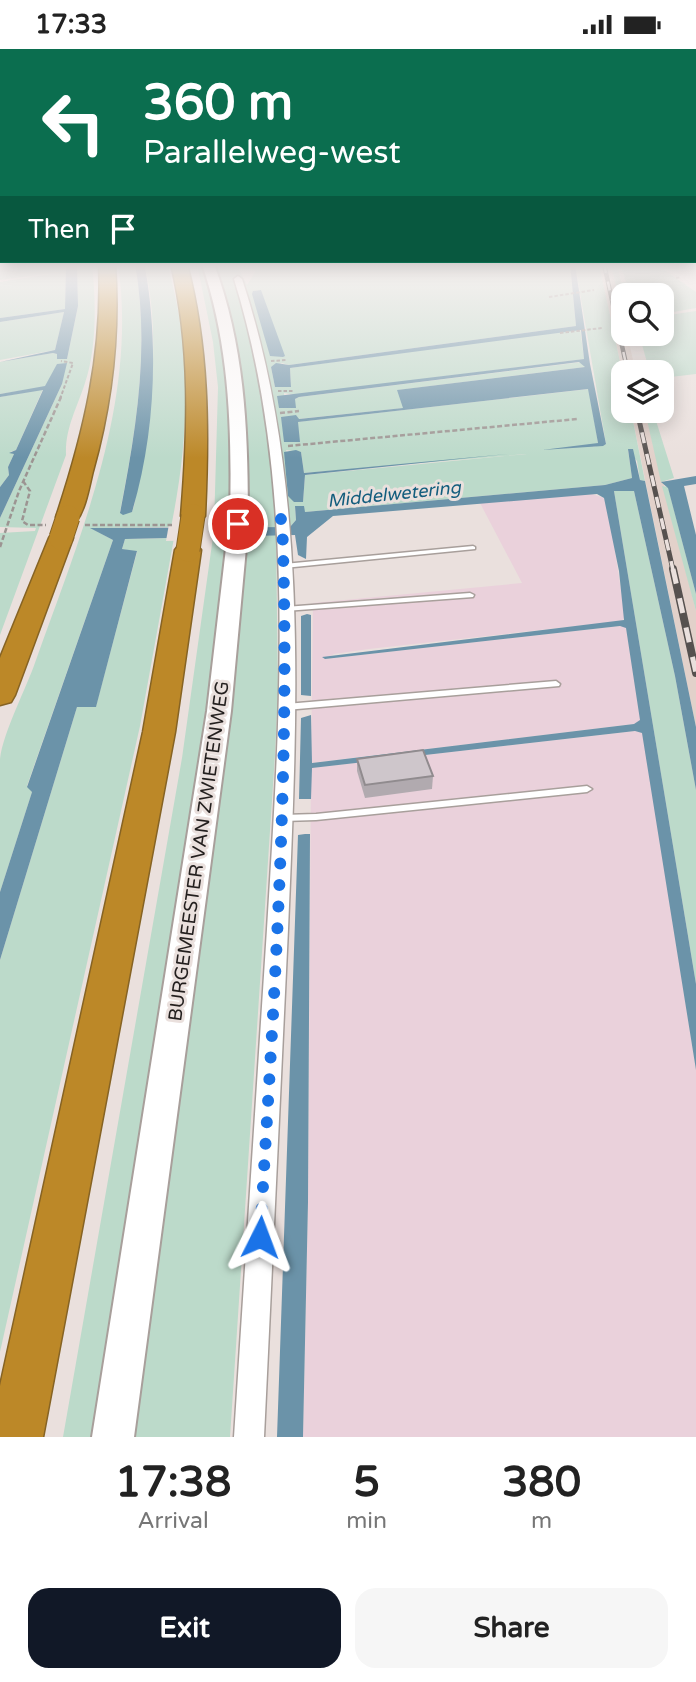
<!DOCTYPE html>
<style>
:root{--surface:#fff;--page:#f6f6f6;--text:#222;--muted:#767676;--accent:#111827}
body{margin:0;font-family:"Varela Round",sans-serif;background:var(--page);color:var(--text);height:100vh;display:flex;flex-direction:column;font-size:26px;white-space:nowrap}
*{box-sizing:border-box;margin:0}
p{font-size:23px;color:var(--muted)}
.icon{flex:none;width:38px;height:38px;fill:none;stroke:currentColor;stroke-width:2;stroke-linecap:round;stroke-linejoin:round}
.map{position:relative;height:1388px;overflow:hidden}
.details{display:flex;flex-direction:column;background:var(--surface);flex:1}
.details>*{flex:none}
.top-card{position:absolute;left:0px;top:0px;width:696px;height:214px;box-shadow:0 4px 18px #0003;background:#0b6e4f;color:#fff;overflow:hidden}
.fabs{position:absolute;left:611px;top:234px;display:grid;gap:14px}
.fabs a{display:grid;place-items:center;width:63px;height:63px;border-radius:14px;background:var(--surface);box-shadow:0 4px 18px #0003;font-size:35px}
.pin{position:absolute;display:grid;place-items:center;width:60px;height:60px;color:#fff;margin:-30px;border:4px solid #fff;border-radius:50%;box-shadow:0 2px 7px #0007}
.me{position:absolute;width:77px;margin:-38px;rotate:3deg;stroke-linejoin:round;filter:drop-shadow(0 0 5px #0008)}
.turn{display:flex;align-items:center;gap:24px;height:147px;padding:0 28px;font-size:32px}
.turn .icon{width:91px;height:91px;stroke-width:2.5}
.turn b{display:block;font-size:49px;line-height:60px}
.then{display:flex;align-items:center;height:66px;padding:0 28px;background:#0003;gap:14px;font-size:26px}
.eta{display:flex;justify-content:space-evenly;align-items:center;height:119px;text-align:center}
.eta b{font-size:42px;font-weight:800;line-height:49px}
.action{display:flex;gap:14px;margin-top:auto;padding:14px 28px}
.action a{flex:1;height:80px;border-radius:21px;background:var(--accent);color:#fff;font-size:28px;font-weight:800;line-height:80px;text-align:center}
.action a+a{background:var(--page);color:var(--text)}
.status{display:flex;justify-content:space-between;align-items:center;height:49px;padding:0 35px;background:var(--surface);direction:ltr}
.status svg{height:19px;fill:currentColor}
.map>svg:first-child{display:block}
</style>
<div class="status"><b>17:33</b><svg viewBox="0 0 49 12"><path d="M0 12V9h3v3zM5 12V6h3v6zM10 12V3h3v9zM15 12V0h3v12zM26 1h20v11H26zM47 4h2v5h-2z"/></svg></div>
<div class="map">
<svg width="696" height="1388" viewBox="0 0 696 1388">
<rect width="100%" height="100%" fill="#eae0dd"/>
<!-- industrial -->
<path fill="#ead1db" d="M 592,445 L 604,449 L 611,476 L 625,567 L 622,572 L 369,600 L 334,605 L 325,610 L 620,577 L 626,578 L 641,671 L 634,675 L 311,714 L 313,554 L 522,534 L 480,454 Z
M 635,682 L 643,684 L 696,1021 L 696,1388 L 303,1388 L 308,1153 L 311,719 Z"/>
<!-- built -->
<path fill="#e2d1ca" d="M 599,215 L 611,215 L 623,269 L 623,285 L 627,285 L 636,324 L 623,324 L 623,327 Z
M 631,362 L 645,362 L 696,562 L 696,678 Z"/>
<!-- green -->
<path fill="#bcdaca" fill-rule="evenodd" d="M 0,215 L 66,215 L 65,260 L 0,269 L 0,233 L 62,223 L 0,231 Z
M 77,215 L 92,215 C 96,252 97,298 85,334 C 77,359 65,379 66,406 L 0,586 L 0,484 L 35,482 L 36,479 L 0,478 L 0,469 L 62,335 L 0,345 L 0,313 L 53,304 L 57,305 L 57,310 L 67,310 L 78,257 Z
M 118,215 L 135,215 C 150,298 136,381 120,463 L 132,463 L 134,457 C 149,385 163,286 144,215 L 167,215 C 193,302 189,391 171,478 L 91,479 L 113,491 L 27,737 L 32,743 L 0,843 C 0,800 0,753 0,710 C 3,683 27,638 36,611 C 81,485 138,351 118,215 Z
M 197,215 L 202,215 C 232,296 240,393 227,478 L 214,478 L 218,338 L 213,293 Z
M 214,215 L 236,215 L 247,236 L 255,223 L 251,215 L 570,215 L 576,277 L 289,316 L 282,314 L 271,318 L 275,338 L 291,337 L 290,319 L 580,279 L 584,310 L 296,346 L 284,344 L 285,359 L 295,359 L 295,350 L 299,348 L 582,313 L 585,318 L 398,341 L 404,359 L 298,370 L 296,366 L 300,393 L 297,373 L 589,340 L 598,394 L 592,398 L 606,395 L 575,215 L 599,215 L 623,327 L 623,362 L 631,362 L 645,432 L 640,431 L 637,412 L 628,401 L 632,429 L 605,436 L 305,463 L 295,458 L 296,471 L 290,478 L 248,479 C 250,388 243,302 214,215 ZM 286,401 L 301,403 L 304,424 L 527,405 L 305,426 L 303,452 Z
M 611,215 L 617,215 L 621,233 L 626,233 L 620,215 L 656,215 L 696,243 L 696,259 L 662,265 L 662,247 L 629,247 L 627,239 L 623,239 L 623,269 Z
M 696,262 L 696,325 L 662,329 L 662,324 L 650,324 L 639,285 L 662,285 L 662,267 Z
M 64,263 L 55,301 L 0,311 L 0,273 Z
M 43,340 L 16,401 L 10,403 L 14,405 L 8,418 L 9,426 L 0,438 L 0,348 Z
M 645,362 L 653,362 L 674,429 L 661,433 Z
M 662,437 L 668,438 L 696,545 L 696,562 Z
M 614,442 L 634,442 L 675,627 L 696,741 L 696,935 Z
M 276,486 L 278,642 L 275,706 L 230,1388 L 133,1388 L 221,736 L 248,487 Z
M 227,487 L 211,643 L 95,1388 L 63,1388 L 182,709 L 213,488 Z
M 174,489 L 140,677 L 0,1303 L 0,911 L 77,658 L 96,657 L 137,503 L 122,500 L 125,490 Z"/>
<!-- water -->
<path fill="#6b93a9" d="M 66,215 L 77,215 L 78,257 L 67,310 L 57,310 L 57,305 L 53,304 L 0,313 L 55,301 L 64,263 L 0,273 L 0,269 L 65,260 Z
M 135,215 L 144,215 L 145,218 C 159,297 155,386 132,463 L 123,466 L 120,464 C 136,382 150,298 135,215 Z
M 570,215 L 575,215 L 590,315 L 606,395 L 603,397 L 542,401 L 598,394 L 588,340 L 298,373 L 300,393 L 284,393 L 281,368 L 296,366 L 299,370 L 403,359 L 397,341 L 585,318 L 579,313 L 299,348 L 295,350 L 296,359 L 279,359 L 277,347 L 584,310 L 581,281 L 290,319 L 291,338 L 275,338 L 271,318 L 276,314 L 289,316 L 576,277 Z
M 261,241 L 285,307 L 283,308 L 270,307 L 252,245 L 253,242 Z
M 67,314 L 62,335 L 0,469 L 0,438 L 9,426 L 8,418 L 14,405 L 9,404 L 16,401 L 43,341 L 0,348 L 0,345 L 45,337 L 57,315 Z
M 628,400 L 633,400 L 640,431 L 645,432 L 696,678 L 696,741 L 675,627 L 634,442 L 614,442 L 696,935 L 696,1021 L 642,684 L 635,682 L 312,719 L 311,750 L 299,750 L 301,669 L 311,666 L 312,714 L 634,675 L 640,671 L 626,579 L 620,577 L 325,610 L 322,608 L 624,571 L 619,522 L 604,449 L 597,445 L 333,467 L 307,488 L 306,510 L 298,506 L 295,486 L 125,490 L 122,500 L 137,502 L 96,658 L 77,658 L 0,911 L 0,843 L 32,743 L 27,738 L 113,491 L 90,479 L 290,478 L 296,471 L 295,457 L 304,457 L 305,463 L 605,436 L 632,429 Z
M 296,401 L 301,403 L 304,424 L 528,403 L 305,426 L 303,453 L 294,453 L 288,447 L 284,403 Z
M 696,427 L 696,435 L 684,437 L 696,486 L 696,545 L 668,439 L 661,433 Z
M 307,565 L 311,566 L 311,647 L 301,646 L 301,567 Z
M 305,785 L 310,785 L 308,1153 L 303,1388 L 277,1388 L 298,786 Z"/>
<!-- pier -->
<path fill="#eae0dd" d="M 169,475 L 217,475 L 215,491 L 166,492 Z"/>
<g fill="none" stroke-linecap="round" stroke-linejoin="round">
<defs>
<path id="service" d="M 473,497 L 475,498 L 475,500 L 284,519 L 280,517 L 284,515 Z
M 470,544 L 474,546 L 473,548 L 285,562 L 281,560 L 285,558 Z
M 556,632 L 560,635 L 559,637 L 286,661 L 282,658 L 286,655 Z
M 587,737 L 592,740 L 587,743 L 316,771 L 283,772 L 280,771 L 278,769 L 280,767 L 283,766 L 316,765 Z"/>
<path id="minor" d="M 238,227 L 242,230 C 310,435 297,666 288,880 C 280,1049 272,1219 264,1388 L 234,1388 C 245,1219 256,1050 267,880 C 280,667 298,436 234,230 Z"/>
<path id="secondary" d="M 202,215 L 214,215 C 245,298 248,382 248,469 L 239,475 L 230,469 C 232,382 230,298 202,215 Z
M 236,493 L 246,499 L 231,662 L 134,1388 L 92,1388 L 207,662 L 226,499 Z"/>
<path id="motorway" d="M 99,215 L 115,215 C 120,286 112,354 93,422 C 89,438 86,459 76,473 L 60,473 L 56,468 C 84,384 103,304 99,215 Z
M 171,215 L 187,215 C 209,299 209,381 205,467 L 201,472 L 185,472 L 181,467 C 188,381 191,299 171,215 Z
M 61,482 L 70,484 L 73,489 L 15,646 L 11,653 L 0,656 L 0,609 L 49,489 L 52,484 Z
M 188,493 L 197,496 L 201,501 L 175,683 L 43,1388 L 0,1388 L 0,1337 L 143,683 L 175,501 L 179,496 Z"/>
</defs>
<!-- service casing -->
<use href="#service" stroke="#a89f9b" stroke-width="3"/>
<!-- minor casing -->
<use href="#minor" stroke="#a89f9b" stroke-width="3"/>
<!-- secondary casing -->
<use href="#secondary" stroke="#a89f9b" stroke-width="4"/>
<!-- motorway casing -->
<use href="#motorway" stroke="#866324" stroke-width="3"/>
<!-- path-far1 -->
<path stroke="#9c9492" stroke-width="2" stroke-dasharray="3.5 2" stroke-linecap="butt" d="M 676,229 L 681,228
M 549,248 L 594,241
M 560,284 L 602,279
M 271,312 L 286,311
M 278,342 L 293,342
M 60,350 L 73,314 L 61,312"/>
<!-- path -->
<path stroke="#9c9492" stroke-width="2.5" stroke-dasharray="5 2.5" stroke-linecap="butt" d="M 280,364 L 299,362
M 288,397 L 577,370
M 23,432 L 30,442 L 22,472 L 28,476 L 46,476
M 85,476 L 172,476
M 0,498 L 19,442 L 61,348"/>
<!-- service -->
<use href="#service" fill="#fff" fill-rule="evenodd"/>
<!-- minor -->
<use href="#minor" fill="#fff" fill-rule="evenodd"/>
<!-- secondary -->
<use href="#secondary" fill="#fff" fill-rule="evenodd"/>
<!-- motorway -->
<use href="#motorway" fill="#bc8828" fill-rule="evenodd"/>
<defs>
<path id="rail-far2" d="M 604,215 L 628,324"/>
<path id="rail-far1" d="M 637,362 L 673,521"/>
<path id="rail" d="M 673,520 L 696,624"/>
</defs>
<!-- rail-far2 casing -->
<use href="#rail-far2" stroke="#56514f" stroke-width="4.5"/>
<!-- rail-far1 casing -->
<use href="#rail-far1" stroke="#56514f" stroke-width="5"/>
<!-- rail casing -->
<use href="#rail" stroke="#56514f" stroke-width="8"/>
<!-- rail-far2 -->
<use href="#rail-far2" stroke="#eae0dd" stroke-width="2.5" stroke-dasharray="9" stroke-linecap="butt"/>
<!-- rail-far1 -->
<use href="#rail-far1" stroke="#eae0dd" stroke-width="3.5" stroke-dasharray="11" stroke-linecap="butt"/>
<!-- rail -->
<use href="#rail" stroke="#eae0dd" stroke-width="5" stroke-dasharray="15" stroke-linecap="butt"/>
<defs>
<path id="secondary-bridge" d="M 236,499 L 239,469"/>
<path id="motorway-bridge" d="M 61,489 L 68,468
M 188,501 L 193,467"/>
</defs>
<!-- secondary-bridge casing -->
<use href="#secondary-bridge" stroke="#a89f9b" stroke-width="20" stroke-linecap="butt"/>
<!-- motorway-bridge casing -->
<use href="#motorway-bridge" stroke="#866324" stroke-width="25" stroke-linecap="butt"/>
<!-- secondary-bridge -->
<use href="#secondary-bridge" stroke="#fff" stroke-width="18"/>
<!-- motorway-bridge -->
<use href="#motorway-bridge" stroke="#bc8828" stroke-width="23"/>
</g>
<!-- wall -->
<path fill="#b1aaaf" d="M 357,710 L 433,727 L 432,740 L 365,749 L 357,722 Z"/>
<!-- building -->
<path fill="#cec6cb" stroke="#908b8e" stroke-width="2" d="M 423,701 L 433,727 L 365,736 L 357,710 Z"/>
<!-- sky -->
<linearGradient id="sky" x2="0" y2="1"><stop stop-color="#76a7cf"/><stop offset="0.53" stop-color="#f6f1f0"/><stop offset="1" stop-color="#f6f1f0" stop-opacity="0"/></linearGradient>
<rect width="696" height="409" fill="url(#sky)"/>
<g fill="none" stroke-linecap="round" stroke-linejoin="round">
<!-- route -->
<path stroke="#1a73e8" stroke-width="12" stroke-dasharray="0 21.6" d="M 238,475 L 282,470 C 291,710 274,948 260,1188"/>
</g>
<g text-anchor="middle" stroke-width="6" stroke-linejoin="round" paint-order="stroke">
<!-- far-water labels -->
<g font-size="18" font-style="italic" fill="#135d7d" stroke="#eae0dd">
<text transform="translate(394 445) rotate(-6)" y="6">Middelwetering</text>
</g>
<!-- street labels -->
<g font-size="19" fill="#231f1e" stroke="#eae0dd">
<text transform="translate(198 802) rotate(-82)" y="7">BURGEMEESTER VAN ZWIETENWEG</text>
</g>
</g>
</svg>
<div class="fabs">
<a><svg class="icon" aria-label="search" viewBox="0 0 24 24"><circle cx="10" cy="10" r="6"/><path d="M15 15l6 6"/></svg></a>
<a><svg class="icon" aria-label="layers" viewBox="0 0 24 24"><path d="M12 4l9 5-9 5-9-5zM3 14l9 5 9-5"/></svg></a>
</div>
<div class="pin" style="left:238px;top:475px;background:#d93025"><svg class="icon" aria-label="arrive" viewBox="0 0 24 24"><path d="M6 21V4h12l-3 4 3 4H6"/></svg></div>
<svg class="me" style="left:260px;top:1188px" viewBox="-20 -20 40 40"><path d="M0-17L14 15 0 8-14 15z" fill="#1a73e8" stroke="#fff" stroke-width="4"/></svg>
<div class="top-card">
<div class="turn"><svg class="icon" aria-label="left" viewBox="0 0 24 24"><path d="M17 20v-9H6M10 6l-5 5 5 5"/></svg><div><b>360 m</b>Parallelweg-west</div></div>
<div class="then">Then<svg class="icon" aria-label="arrive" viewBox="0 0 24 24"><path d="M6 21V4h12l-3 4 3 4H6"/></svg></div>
</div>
</div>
<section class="details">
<div class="eta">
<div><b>17:38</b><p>Arrival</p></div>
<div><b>5</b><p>min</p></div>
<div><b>380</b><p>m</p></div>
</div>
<div class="action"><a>Exit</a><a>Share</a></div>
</section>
